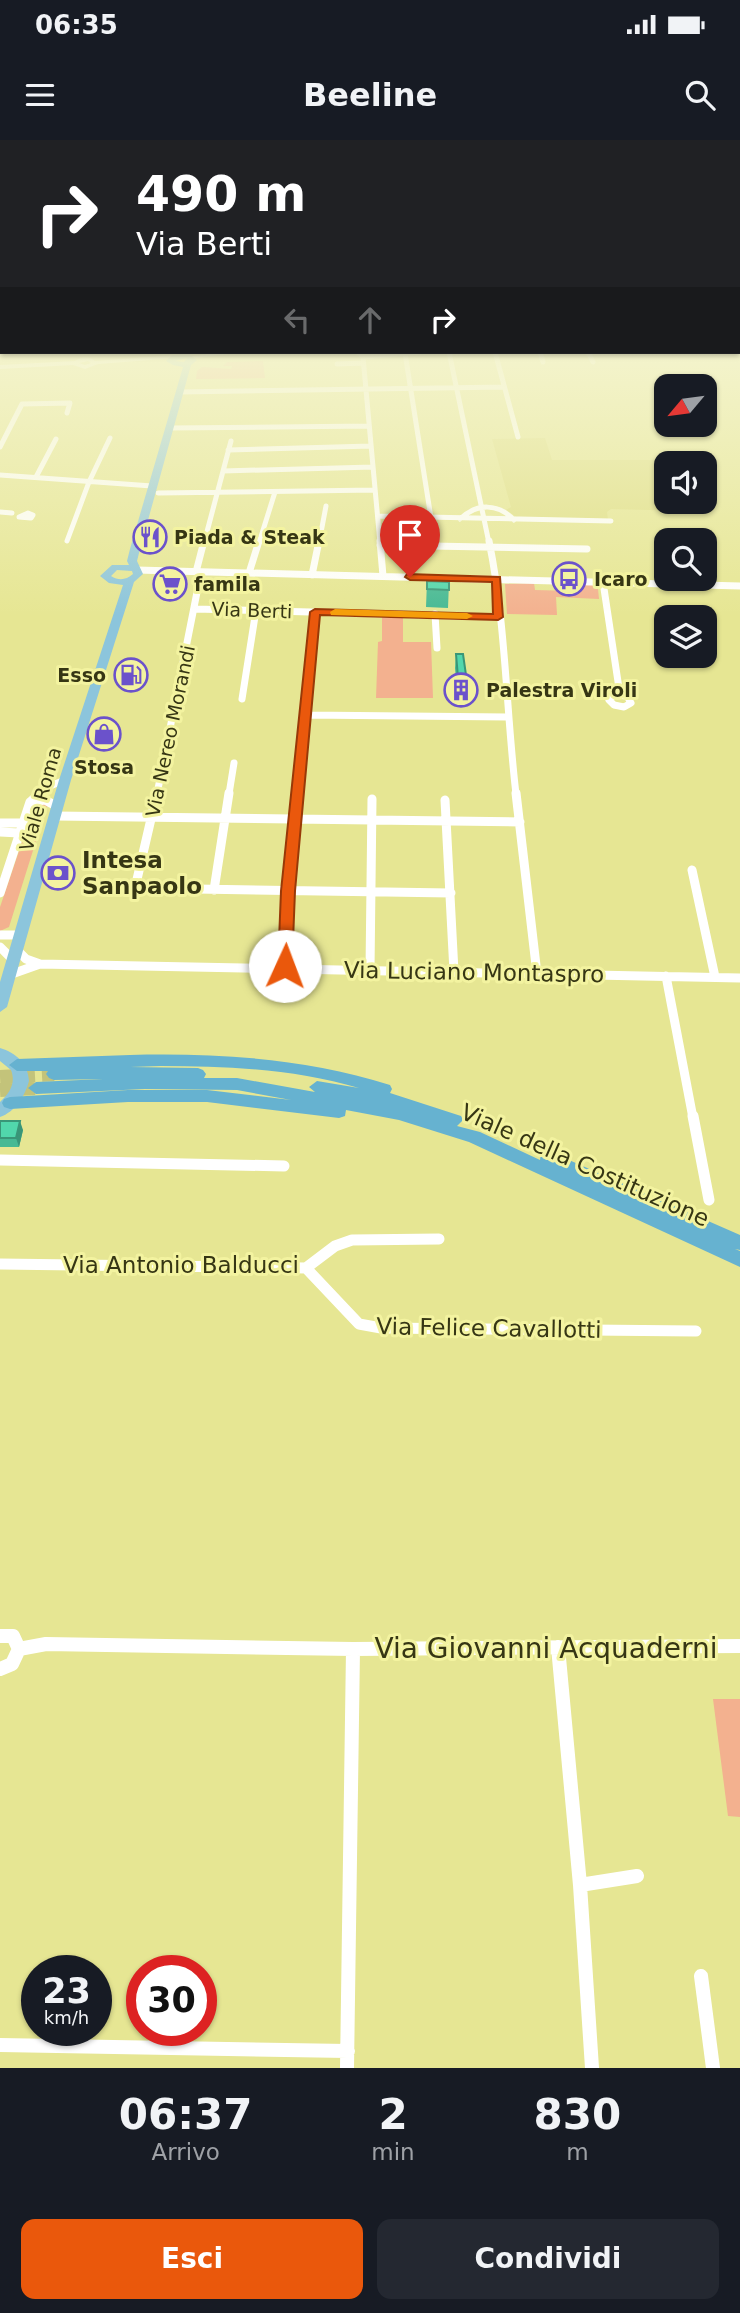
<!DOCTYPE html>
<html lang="it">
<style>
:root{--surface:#171b24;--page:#242831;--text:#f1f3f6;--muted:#9ea1a6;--accent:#ea580c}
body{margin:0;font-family:"DejaVu Sans",sans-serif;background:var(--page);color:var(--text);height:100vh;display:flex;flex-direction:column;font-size:26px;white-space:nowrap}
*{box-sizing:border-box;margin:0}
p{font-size:23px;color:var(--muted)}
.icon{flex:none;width:38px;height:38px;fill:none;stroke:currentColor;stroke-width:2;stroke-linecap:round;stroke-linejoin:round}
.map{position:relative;height:1928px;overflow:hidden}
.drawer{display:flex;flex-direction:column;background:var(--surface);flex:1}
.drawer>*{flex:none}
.guide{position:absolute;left:0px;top:0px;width:740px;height:214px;box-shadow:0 2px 5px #0004;background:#202124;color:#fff;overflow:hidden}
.needle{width:46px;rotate:241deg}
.controls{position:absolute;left:654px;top:234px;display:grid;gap:14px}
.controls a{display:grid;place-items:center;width:63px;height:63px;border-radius:14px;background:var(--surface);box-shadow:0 2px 5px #0004;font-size:35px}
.speed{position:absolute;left:21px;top:1815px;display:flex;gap:14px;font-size:35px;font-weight:700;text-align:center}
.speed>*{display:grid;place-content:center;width:91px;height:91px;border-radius:50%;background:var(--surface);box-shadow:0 2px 5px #0004;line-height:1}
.speed small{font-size:18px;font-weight:400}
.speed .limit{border:10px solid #d22;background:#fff;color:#111}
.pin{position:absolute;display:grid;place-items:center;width:60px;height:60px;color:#fff;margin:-72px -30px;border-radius:50% 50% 50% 0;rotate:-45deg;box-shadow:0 0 7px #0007}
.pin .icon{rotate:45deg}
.me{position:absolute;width:77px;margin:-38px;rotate:2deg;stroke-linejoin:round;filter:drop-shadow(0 0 5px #0008)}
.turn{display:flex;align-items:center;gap:24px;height:147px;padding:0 21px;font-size:32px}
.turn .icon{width:91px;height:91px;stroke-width:2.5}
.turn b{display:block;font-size:49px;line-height:60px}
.lanes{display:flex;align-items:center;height:66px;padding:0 21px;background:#0003;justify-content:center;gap:35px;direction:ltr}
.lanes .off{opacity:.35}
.eta{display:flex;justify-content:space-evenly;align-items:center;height:119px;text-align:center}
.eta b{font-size:42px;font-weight:600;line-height:49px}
.cta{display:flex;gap:14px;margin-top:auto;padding:14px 21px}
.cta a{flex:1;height:80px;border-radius:14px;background:var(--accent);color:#fff;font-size:28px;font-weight:600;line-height:80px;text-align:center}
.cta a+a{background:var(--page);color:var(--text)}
.status{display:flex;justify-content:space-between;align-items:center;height:49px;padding:0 35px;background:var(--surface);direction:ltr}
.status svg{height:19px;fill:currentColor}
header{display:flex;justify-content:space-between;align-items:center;height:91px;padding:0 21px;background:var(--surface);font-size:32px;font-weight:600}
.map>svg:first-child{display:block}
</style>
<div class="status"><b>06:35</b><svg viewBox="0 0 49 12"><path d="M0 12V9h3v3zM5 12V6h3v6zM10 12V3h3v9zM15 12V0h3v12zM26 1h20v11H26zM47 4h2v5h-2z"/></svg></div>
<header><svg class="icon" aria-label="menu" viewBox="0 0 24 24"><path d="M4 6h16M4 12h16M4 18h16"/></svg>Beeline<svg class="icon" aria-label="search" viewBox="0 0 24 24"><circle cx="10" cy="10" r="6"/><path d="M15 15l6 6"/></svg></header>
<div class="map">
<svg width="740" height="1928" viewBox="0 0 740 1928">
<rect width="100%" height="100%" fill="#e6e693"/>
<!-- built -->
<path fill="#dfde83" d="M 545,298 L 552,320 L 683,320 L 683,324 L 667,324 L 667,362 L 687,362 L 687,371 L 611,369 L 607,372 L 608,380 L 518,378 L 506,370 L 511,367 L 492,299 Z"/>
<!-- green -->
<path fill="#f3b18f" d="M 263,221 L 265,238 L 196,239 L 197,231 L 202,227 L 231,229 L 232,226 L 223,226 L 227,222 Z
M 534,443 L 535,450 L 571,451 L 571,444 L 592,445 L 598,449 L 599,459 L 556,457 L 557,475 L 507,474 L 505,444 Z
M 382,477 L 403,478 L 403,502 L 431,502 L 433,558 L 376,558 L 378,502 L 382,501 Z
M 35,664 L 45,664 L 47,666 L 9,787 L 0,791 L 0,767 Z
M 713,1559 L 740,1559 L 740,1677 L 728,1676 Z"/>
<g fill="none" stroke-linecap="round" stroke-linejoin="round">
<!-- trunk-tunnel -->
<path stroke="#c3c37a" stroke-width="14" stroke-dasharray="14 7" stroke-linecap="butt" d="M 0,937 L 54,934
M 0,950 L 36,948"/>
<!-- minor-far4 -->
<path stroke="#fff" stroke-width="5" d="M 358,212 L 363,217 L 380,403
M 449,212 L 489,403
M 495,212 L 518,297
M 540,212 L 543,222
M 588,212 L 593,222
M 405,213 L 431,378
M 363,217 L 420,212
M 337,224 L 363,223
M 179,252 L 504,247
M 169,288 L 369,286
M 0,307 L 22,264 L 70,263 L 67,273
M 228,310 L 371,306
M 223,331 L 373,327
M 0,335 L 152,346
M 36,337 L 56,299
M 158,353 L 374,350
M 0,372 L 12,373
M 28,373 L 33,375 L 31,378 L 19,377 Z
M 379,376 L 611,381
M 460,379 C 477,363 498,363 514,380
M 67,401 L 89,342 L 110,298
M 204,403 L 231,301
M 259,403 L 275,352
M 319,403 L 326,366"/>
<!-- minor-far3 -->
<path stroke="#fff" stroke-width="7" d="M 380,401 L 383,436
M 489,401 C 506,484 506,570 516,654
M 380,405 L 587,409
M 137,430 L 740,446
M 196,432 L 204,401
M 249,433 L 259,401
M 312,435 L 319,401
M 603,442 L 620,555
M 195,469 L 498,477
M 435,474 L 437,508
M 614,555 L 627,556 L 631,563 L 624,567 L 614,565 L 609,560 Z
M 242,559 L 256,470
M 307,575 L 507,577
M 38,654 L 45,648 L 65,640
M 157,654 L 201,432
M 229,654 L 234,623
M 297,654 L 315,472"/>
<!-- minor-far2 -->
<path stroke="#fff" stroke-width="9" d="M 157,653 L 135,748 L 451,753
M 516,653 L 537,834
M 445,660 L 454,832
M 30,662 L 45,660 L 58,667
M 55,676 L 520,682
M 0,683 L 22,683
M 0,692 L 19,693
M 692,730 L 715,837
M 214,750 L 229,653
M 0,753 L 30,662 L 40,653
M 0,795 L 20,795
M 0,807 L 13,820
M 16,809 L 26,819 L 40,824
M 285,826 L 288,751 L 298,653
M 370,830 L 372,659
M 9,835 L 40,824 L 740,838
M 666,836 L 693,978"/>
<!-- minor-far1 -->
<path stroke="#fff" stroke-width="11" d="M 693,976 L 709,1060
M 0,1020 L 284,1026
M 0,1124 L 306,1128 L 335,1106 L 352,1100 L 439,1099
M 306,1128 L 359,1184 L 381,1188 L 696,1191"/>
<!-- minor -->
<path stroke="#fff" stroke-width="14" d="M 0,1496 L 13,1496 L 19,1509 L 12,1524 L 0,1529
M 558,1507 L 580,1745
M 19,1509 L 46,1504 L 353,1509 L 347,1928
M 353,1509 L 740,1506
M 701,1836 L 713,1928
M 0,1905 L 348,1911
M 592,1928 L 580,1745 L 637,1736"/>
<!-- tertiary -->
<path fill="#fff" fill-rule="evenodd" d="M 223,212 L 241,212 L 190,219 L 187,217 Z
M 175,215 L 177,218 L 98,224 L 85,229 L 73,225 L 0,229 L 0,225 L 75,221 C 81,217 89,216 95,221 ZM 88,221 L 91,223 L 85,225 L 79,223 Z"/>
<!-- primary -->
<path fill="#8cc5dc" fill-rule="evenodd" d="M 189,214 L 197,220 L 191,225 L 140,409 L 137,421 L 143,434 L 134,442 L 71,640 L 7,867 L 0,872 L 0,842 L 59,640 L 123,445 L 109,443 L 100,436 L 112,425 L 129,425 L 127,421 L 130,409 L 183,227 L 173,225 L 166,221 L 172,215 ZM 187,218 L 184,222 L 175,221 ZM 117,430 L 132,431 L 133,434 C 126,440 119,441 111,436 Z
M 0,908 C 16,913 28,923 29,941 C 25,956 15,972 0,977 L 0,962 C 10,953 16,943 11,930 L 0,921 Z"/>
<!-- trunk -->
<path fill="#66b2d0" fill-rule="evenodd" d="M 130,915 C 218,913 305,918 390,945 L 392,949 L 390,953 L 461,976 L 463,980 L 457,986 L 480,992 L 540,1020 L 541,1013 L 553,1013 L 740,1095 L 740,1110 L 735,1109 L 740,1111 L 740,1127 L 469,1002 L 399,980 L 346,970 L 345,976 L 339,978 L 207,962 L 128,962 L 10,969 L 4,967 L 2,963 L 4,959 L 10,957 L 128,950 L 207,950 L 291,960 L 237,950 L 145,949 L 36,954 L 28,948 L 36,942 L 103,939 L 54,940 L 49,938 L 46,934 L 48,931 L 17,931 L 9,925 L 17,919 ZM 161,926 C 227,926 295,929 359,948 L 317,941 L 309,947 L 315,952 L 237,938 L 204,938 L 206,934 L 203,930 L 198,928 L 130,927 Z"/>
</g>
<!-- wall -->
<path fill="#46b994" d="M 427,441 L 449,442 L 448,468 L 426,467 Z
M 456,514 L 468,549 L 467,563 L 458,563 L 455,528 Z
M 0,981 L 23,990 L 19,1007 L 0,1007 Z"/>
<!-- shaded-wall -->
<path fill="#399678" d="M 20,981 L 23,990 L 19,1007 L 16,998 Z"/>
<!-- building -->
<path fill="#51d7ac" stroke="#399678" stroke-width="2" d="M 427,441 L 449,442 L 449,450 L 427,449 Z
M 456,514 L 463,514 L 468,549 L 459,549 Z
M 0,981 L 20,981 L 16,998 L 0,998 Z"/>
<!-- sky -->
<linearGradient id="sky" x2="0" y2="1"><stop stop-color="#89a3f0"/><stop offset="0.43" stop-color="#f4f4ce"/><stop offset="1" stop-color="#f4f4ce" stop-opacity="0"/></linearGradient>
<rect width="740" height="476" fill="url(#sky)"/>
<!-- route -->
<path fill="#ea580c" stroke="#983908" stroke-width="2" d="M 407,434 L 500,437 L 503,477 L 498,480 L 320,475 L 295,751 L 292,826 L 285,831 L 280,829 L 278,826 L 281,751 L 310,472 L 315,469 L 493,474 L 492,442 L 410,440 L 405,437 Z"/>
<!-- slow -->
<path fill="#f59e0b" d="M 335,469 L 467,473 L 473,476 L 467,479 L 331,475 L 330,472 Z"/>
<!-- icons -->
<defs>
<symbol id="restaurant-ring" viewBox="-11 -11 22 22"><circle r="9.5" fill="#f3f3a0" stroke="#6b52cb" stroke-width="1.5"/><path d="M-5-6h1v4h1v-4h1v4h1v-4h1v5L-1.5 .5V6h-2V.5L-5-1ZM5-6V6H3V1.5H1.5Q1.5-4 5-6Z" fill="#6b52cb"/></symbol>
<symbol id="bus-ring" viewBox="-11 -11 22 22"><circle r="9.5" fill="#f3f3a0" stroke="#6b52cb" stroke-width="1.5"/><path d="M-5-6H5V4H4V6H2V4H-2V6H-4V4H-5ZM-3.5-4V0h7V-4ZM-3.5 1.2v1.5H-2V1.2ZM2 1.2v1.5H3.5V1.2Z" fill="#6b52cb"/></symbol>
<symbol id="supermarket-ring" viewBox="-11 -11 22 22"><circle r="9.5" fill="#f3f3a0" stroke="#6b52cb" stroke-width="1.5"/><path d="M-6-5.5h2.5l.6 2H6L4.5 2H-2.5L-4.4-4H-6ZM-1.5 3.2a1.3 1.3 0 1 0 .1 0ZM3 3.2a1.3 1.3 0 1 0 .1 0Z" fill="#6b52cb"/></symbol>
<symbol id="fuel-ring" viewBox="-11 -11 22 22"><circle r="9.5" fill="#f3f3a0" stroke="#6b52cb" stroke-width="1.5"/><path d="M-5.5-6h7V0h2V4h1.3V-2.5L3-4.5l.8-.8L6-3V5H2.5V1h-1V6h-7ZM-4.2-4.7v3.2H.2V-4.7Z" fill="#6b52cb"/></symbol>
<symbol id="building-ring" viewBox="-11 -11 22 22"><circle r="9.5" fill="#f3f3a0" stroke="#6b52cb" stroke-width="1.5"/><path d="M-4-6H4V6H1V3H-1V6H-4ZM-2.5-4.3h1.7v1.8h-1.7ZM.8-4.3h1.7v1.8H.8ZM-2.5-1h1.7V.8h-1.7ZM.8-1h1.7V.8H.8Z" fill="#6b52cb"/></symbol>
<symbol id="shop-ring" viewBox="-11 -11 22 22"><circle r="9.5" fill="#f3f3a0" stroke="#6b52cb" stroke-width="1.5"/><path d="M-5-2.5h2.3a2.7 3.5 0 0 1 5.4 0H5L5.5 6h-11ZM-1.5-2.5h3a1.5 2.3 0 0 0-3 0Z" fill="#6b52cb"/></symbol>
<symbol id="bank-ring" viewBox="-11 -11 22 22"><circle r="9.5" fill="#f3f3a0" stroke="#6b52cb" stroke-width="1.5"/><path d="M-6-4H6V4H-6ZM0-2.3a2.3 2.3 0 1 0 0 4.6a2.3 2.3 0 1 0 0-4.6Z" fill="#6b52cb"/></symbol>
</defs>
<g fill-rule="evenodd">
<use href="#restaurant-ring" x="131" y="378" width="38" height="38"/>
<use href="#bus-ring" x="550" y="420" width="38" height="38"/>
<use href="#supermarket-ring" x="151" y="425" width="38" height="38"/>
<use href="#fuel-ring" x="112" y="516" width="38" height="38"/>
<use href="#building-ring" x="442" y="531" width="38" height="38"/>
<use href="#shop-ring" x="85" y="575" width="38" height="38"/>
<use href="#bank-ring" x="39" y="714" width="38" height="38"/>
</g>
<g text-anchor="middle" stroke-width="6" stroke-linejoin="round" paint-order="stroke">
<!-- far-poi labels -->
<g font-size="19" font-weight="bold" fill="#363614" stroke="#f3f3a0" text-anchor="start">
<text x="174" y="404">Piada &amp; Steak</text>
<text x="594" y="446">Icaro</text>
<text x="194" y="451">famila</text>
<text x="106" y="542" text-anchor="end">Esso</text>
<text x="486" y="557">Palestra Viroli</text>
<text x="104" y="634" text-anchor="middle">Stosa</text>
</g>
<!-- far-street labels -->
<g font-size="19" fill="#363614" stroke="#f3f3a0">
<text transform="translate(252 470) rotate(2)" y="7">Via Berti</text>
<text transform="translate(170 591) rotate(-78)" y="7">Via Nereo Morandi</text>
<text transform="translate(40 659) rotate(-74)" y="7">Viale Roma</text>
</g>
<!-- poi labels -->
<g font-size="23" font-weight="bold" fill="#363614" stroke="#f3f3a0" text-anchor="start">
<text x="82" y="728">Intesa<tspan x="82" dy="26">Sanpaolo</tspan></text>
</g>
<!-- street labels -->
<g font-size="23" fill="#363614" stroke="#f3f3a0">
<text transform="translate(474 832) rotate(1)" y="8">Via Luciano Montaspro</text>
<text transform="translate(585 1025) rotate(24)" y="8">Viale della Costituzione</text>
<text x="181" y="1133">Via Antonio Balducci</text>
<text transform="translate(489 1188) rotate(1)" y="8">Via Felice Cavallotti</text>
</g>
<!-- near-street labels -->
<g font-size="28" fill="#363614" stroke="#f3f3a0">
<text x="546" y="1518">Via Giovanni Acquaderni</text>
</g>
</g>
</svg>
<div class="controls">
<a><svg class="needle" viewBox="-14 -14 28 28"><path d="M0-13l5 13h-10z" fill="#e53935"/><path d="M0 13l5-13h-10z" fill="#9ea1a6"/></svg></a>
<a><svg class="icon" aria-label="sound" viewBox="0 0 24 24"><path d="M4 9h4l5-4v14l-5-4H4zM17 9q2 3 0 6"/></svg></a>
<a><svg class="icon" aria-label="search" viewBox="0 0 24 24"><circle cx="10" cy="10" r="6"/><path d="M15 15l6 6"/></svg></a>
<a><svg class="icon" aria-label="layers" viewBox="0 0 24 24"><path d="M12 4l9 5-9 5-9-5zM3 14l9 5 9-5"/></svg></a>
</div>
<div class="speed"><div>23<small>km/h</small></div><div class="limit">30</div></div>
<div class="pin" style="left:410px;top:437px;background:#d93025"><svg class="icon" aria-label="arrive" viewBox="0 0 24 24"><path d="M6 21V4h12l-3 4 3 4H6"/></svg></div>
<svg class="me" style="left:285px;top:826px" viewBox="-20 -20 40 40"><circle r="19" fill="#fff"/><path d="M0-13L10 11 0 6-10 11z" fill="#ea580c"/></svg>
<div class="guide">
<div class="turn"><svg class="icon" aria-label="right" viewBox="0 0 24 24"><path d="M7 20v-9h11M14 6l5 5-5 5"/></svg><div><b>490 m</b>Via Berti</div></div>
<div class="lanes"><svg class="icon off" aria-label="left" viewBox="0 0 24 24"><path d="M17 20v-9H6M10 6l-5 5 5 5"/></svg><svg class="icon off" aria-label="ahead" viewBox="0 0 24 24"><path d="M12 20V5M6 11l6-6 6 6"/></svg><svg class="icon" aria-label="right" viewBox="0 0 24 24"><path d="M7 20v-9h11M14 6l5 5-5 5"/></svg></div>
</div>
</div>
<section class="drawer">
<div class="eta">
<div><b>06:37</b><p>Arrivo</p></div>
<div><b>2</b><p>min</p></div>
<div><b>830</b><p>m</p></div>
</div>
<div class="cta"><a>Esci</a><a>Condividi</a></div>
</section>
